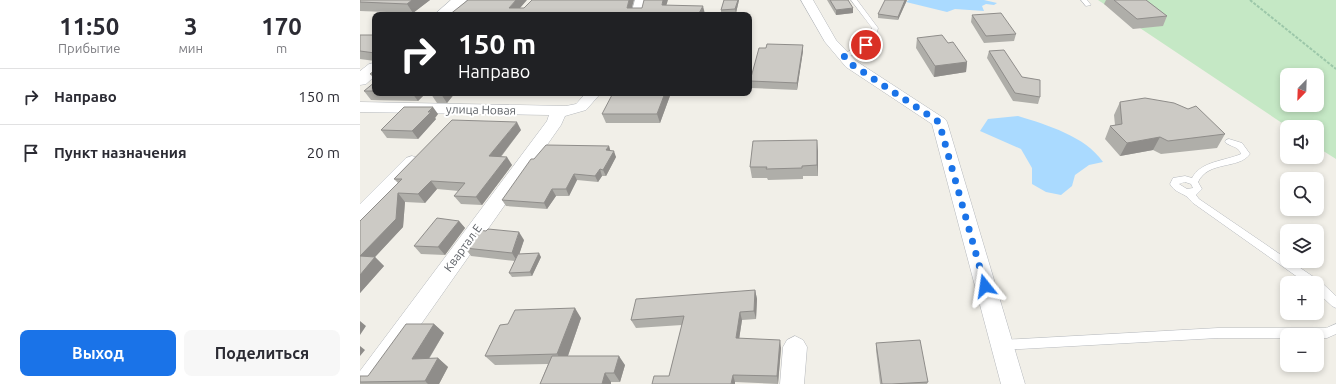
<!DOCTYPE html>
<html lang="ru">
<meta charset="utf-8">
<style>
:root{--surface:#fff;--page:#f7f7f7;--text:#2b2b33;--muted:#7c7c81;--line:#e1e1e2;--accent:#1a73e8}
body{margin:0;font-family:Ubuntu,sans-serif;background:var(--page);color:var(--text);height:100vh;display:flex;flex-direction:column;font-size:15px;white-space:nowrap}
*{box-sizing:border-box;margin:0}
p{font-size:13px;color:var(--muted)}
.icon{flex:none;width:22px;height:22px;fill:none;stroke:currentColor;stroke-width:2;stroke-linecap:round;stroke-linejoin:round}
.map{position:relative;flex:1;overflow:hidden}
.sheet{display:flex;flex-direction:column;background:var(--surface);width:360px}
.sheet>*{flex:none}
.banner{position:absolute;left:12px;top:12px;width:380px;height:84px;border-radius:8px;box-shadow:0 2px 6px #0003;background:#202124;color:#fff;overflow:hidden}
.needle{width:26px;rotate:203deg}
.buttons{position:absolute;left:920px;top:68px;display:grid;gap:8px}
.buttons a{display:grid;place-items:center;width:44px;height:44px;border-radius:8px;background:var(--surface);box-shadow:0 2px 6px #0003;font-size:20px}
.pin{position:absolute;display:grid;place-items:center;width:34px;height:34px;color:#fff;margin:-17px;border:2px solid #fff;border-radius:50%;box-shadow:0 1px 4px #0007}
.me{position:absolute;width:44px;margin:-22px;rotate:345deg;stroke-linejoin:round;filter:drop-shadow(0 0 3px #0008)}
.turn{display:flex;align-items:center;gap:14px;height:84px;padding:0 20px;font-size:18px}
.turn .icon{width:52px;height:52px;stroke-width:2.5}
.turn b{display:block;font-size:28px;line-height:34px}
.eta{display:flex;justify-content:space-evenly;align-items:center;height:68px;text-align:center}
.eta b{font-size:24px;font-weight:600;line-height:28px}
.button{display:flex;gap:8px;margin-top:auto;padding:8px 20px}
.button a{flex:1;height:46px;border-radius:8px;background:var(--accent);color:#fff;font-size:16px;font-weight:600;line-height:46px;text-align:center}
.button a+a{background:var(--page);color:var(--text)}
ul{padding:0;list-style:none}
li{display:flex;align-items:center;gap:12px;height:56px;padding:0 20px;border-top:1px solid var(--line)}
li div{flex:1}
li b{display:block;font-size:15px}
li em{font-style:normal}
main{display:flex;flex:1;min-height:0}
.map>svg:first-child{display:block}
</style>
<main>
<section class="sheet">
<div class="eta">
<div><b>11:50</b><p>Прибытие</p></div>
<div><b>3</b><p>мин</p></div>
<div><b>170</b><p>m</p></div>
</div>
<ul>
<li><svg class="icon" aria-label="right" viewBox="0 0 24 24"><path d="M7 20v-9h11M14 6l5 5-5 5"/></svg><div><b>Направо</b></div><em>150 m</em></li>
<li><svg class="icon" aria-label="arrive" viewBox="0 0 24 24"><path d="M6 21V4h12l-3 4 3 4H6"/></svg><div><b>Пункт назначения</b></div><em>20 m</em></li>
</ul>
<div class="button"><a>Выход</a><a>Поделиться</a></div>
</section>
<div class="map">
<svg width="976" height="384" viewBox="0 0 976 384">
<rect width="100%" height="100%" fill="#f1efe8"/>
<!-- green -->
<path fill="#c5e8c5" fill-rule="evenodd" d="M 738,0 L 976,0 L 976,159 L 957,147 L 957,127 L 928,127 ZM 927,75 L 957,75 L 957,105 L 927,105 Z"/>
<!-- water -->
<path fill="#aadaff" d="M 549,0 L 624,0 L 637,3 L 634,5 L 626,4 L 622,6 L 624,11 L 595,9 L 587,12 L 546,2 Z
M 658,116 C 687,125 725,136 743,162 L 729,165 L 715,175 L 712,186 L 701,195 L 686,192 L 672,184 L 672,168 L 661,149 L 620,131 L 628,119 Z"/>
<g fill="none" stroke-linecap="round" stroke-linejoin="round">
<defs>
<path id="lane" d="M 491,0 L 497,0 L 518,28 C 515,44 499,53 484,58 L 481,56 L 482,55 C 494,48 509,43 512,28 Z
M 721,0 L 727,0 L 731,5 L 726,6 Z
M 869,139 L 882,143 L 890,154 C 878,170 849,160 838,182 L 842,189 L 836,195 L 839,199 L 927,259 L 927,261 L 930,261 L 961,282 L 976,296 L 976,308 L 972,306 L 957,292 L 957,283 L 946,283 L 833,203 C 831,201 828,197 826,196 C 819,192 814,191 810,184 L 813,178 L 825,176 L 832,178 C 841,161 865,161 881,154 C 879,146 870,147 865,142 L 866,140 ZM 825,182 L 831,184 L 833,188 L 827,189 L 819,184 Z
M 976,324 L 976,334 L 967,338 L 957,338 L 957,335 L 927,335 L 927,338 L 858,338 L 642,350 L 638,349 L 636,345 L 638,341 L 642,340 L 858,328 L 966,328 Z"/>
<path id="street" d="M 275,0 L 287,0 L 283,15 L 271,15 Z
M 441,0 L 453,0 L 476,40 L 496,61 L 585,119 L 587,122 L 665,384 L 641,384 L 572,124 L 486,67 L 465,42 Z
M 226,93 L 241,93 L 226,110 L 205,116 L 201,125 L 19,384 L 0,384 L 0,371 L 187,121 L 189,115 L 0,112 L 0,102 L 206,106 L 216,104 Z
M 52,156 L 58,158 L 60,162 L 58,166 L 7,221 L 0,223 L 0,204 L 46,158 Z
M 435,336 L 443,340 L 447,347 L 444,384 L 420,384 L 423,347 L 427,340 Z"/>
<path id="secondary" d="M 91,0 L 107,0 L 90,15 L 74,15 Z
M 15,63 L 15,76 L 6,84 L 0,85 L 0,71 L 9,64 Z"/>
</defs>
<!-- lane casing -->
<use href="#lane" stroke="#b5b8bc" stroke-width="1"/>
<!-- street casing -->
<use href="#street" stroke="#b5b8bc" stroke-width="1"/>
<!-- secondary casing -->
<use href="#secondary" stroke="#b6babf" stroke-width="1"/>
<!-- path -->
<path stroke="#9cc7a9" stroke-width="2" stroke-dasharray="3 1.5" stroke-linecap="butt" d="M 890,0 L 976,69"/>
<!-- lane -->
<use href="#lane" fill="#fff" fill-rule="evenodd"/>
<!-- street -->
<use href="#street" fill="#fff" fill-rule="evenodd"/>
<!-- secondary -->
<use href="#secondary" fill="#fff" fill-rule="evenodd"/>
</g>
<!-- wall -->
<path fill="#afaea9" d="M 0,0 L 70,0 L 53,13 L 0,11 Z
M 364,0 L 379,0 L 376,13 L 361,13 L 361,10 Z
M 467,0 L 488,0 L 493,13 L 476,15 Z
M 547,0 L 538,20 L 518,18 L 518,14 Z
M 746,0 L 786,0 L 807,16 L 803,26 L 773,29 L 744,4 Z
M 612,15 L 656,34 L 654,41 L 624,43 L 611,22 Z
M 15,34 L 15,61 L 0,59 L 0,35 L 13,35 Z
M 557,38 L 607,62 L 606,72 L 574,77 L 556,48 Z
M 443,45 L 443,51 L 437,90 L 391,88 L 390,81 L 406,48 Z
M 629,51 L 662,77 L 680,97 L 678,104 L 653,101 L 627,58 Z
M 15,70 L 15,80 L 10,74 Z
M 15,82 L 15,93 L 66,93 L 58,101 L 11,100 L 4,91 Z
M 72,93 L 95,93 L 87,103 L 77,103 L 71,94 Z
M 188,93 L 218,93 L 216,95 Z
M 311,93 L 300,123 L 246,123 L 242,114 Z
M 760,102 L 865,134 L 857,148 L 801,154 L 793,150 L 760,156 L 745,139 L 750,126 L 755,125 L 754,115 Z
M 78,114 L 75,118 L 76,119 L 58,139 L 27,138 L 21,130 Z
M 161,130 L 141,157 L 152,165 L 122,205 L 101,204 L 94,196 L 99,191 L 77,189 L 65,203 L 45,202 L 43,227 L 15,257 L 24,266 L 0,293 L 0,221 L 38,183 L 34,179 Z
M 249,146 L 250,150 L 256,157 L 246,176 L 242,176 L 238,182 L 217,180 L 209,196 L 196,196 L 187,209 L 146,206 L 142,200 L 174,159 Z
M 458,151 L 458,176 L 443,176 L 443,179 L 408,180 L 407,178 L 392,178 L 390,167 Z
M 99,221 L 105,228 L 85,255 L 61,254 L 54,246 Z
M 164,240 L 159,254 L 181,257 L 172,276 L 152,277 L 149,273 L 155,261 L 111,256 L 105,248 Z
M 395,290 L 397,299 L 396,319 L 382,320 L 379,339 L 421,348 L 418,384 L 375,382 L 309,376 L 322,325 L 276,328 L 271,320 Z
M 221,318 L 208,356 L 265,365 L 260,382 L 251,382 L 251,384 L 180,384 L 188,364 L 135,365 L 125,356 L 148,324 Z
M 74,324 L 84,333 L 69,359 L 78,358 L 88,367 L 79,384 L 0,384 L 0,376 L 8,376 Z
M 516,343 L 568,382 L 567,384 L 520,384 L 516,350 Z"/>
<!-- shaded-wall -->
<path fill="#8f8d8a" d="M 52,0 L 70,0 L 53,13 L 47,4 Z
M 156,0 L 167,0 L 154,15 L 149,8 Z
M 269,0 L 274,0 L 270,15 L 267,8 Z
M 303,0 L 308,0 L 304,13 L 302,5 Z
M 378,0 L 379,0 L 376,13 L 375,9 Z
M 545,0 L 547,0 L 538,20 L 538,17 Z
M 343,6 L 345,14 L 345,15 L 338,15 Z
M 493,8 L 493,13 L 476,15 L 476,10 Z
M 443,45 L 443,51 L 437,90 L 437,83 Z
M 607,62 L 606,72 L 574,77 L 575,66 Z
M 52,93 L 66,93 L 58,101 Z
M 82,93 L 95,93 L 87,103 L 81,94 Z
M 305,93 L 311,93 L 300,123 L 297,114 Z
M 73,107 L 78,114 L 75,118 L 76,119 L 58,139 L 52,131 Z
M 157,122 L 161,130 L 134,165 L 129,156 Z
M 800,137 L 793,150 L 760,156 L 767,143 Z
M 457,140 L 458,151 L 458,176 L 457,165 Z
M 249,146 L 251,153 L 246,150 Z
M 254,151 L 256,157 L 246,176 L 243,170 Z
M 147,157 L 152,165 L 122,205 L 116,197 Z
M 240,169 L 242,176 L 238,182 L 235,176 Z
M 214,174 L 217,180 L 209,196 L 206,189 Z
M 71,181 L 77,189 L 65,203 L 58,194 Z
M 192,189 L 196,196 L 187,209 L 184,203 Z
M 38,193 L 45,202 L 43,227 L 15,257 L 24,266 L 0,293 L 0,256 Z
M 99,221 L 105,228 L 85,255 L 78,247 Z
M 159,232 L 164,240 L 157,261 L 152,253 Z
M 179,253 L 181,257 L 172,276 L 170,272 Z
M 395,290 L 397,299 L 396,319 L 394,311 Z
M 215,308 L 221,318 L 205,364 L 197,354 Z
M 380,312 L 382,320 L 378,346 L 376,338 Z
M 0,321 L 6,326 L 0,335 Z
M 74,324 L 84,333 L 63,368 L 52,359 Z
M 420,340 L 421,348 L 418,384 L 417,376 Z
M 0,346 L 5,350 L 0,356 Z
M 259,356 L 265,365 L 260,382 L 254,373 Z
M 78,358 L 88,367 L 79,384 L 68,384 L 65,381 Z
M 245,373 L 251,382 L 251,384 L 242,384 Z
M 373,375 L 375,382 L 375,384 L 371,384 Z"/>
<!-- building -->
<path fill="#cccac5" stroke="#8f8d8a" d="M 0,0 L 52,0 L 47,4 L 0,2 Z
M 108,0 L 156,0 L 149,8 L 164,8 L 172,0 L 269,0 L 267,8 L 282,8 L 284,0 L 303,0 L 302,5 L 343,6 L 338,15 L 270,15 L 267,13 L 266,15 L 89,15 Z
M 364,0 L 378,0 L 375,9 L 361,10 Z
M 470,0 L 488,0 L 493,8 L 476,10 Z
M 525,0 L 545,0 L 538,17 L 518,14 Z
M 754,0 L 786,0 L 807,16 L 777,19 Z
M 641,13 L 656,34 L 626,36 L 612,15 Z
M 15,34 L 15,53 L 0,51 L 0,35 L 13,35 Z
M 582,35 L 588,43 L 593,42 L 607,62 L 575,66 L 557,38 Z
M 407,44 L 443,45 L 437,83 L 390,81 L 399,48 L 406,48 Z
M 644,50 L 662,77 L 680,80 L 680,97 L 655,93 L 629,51 Z
M 15,70 L 15,74 L 10,74 Z
M 15,82 L 15,91 L 4,91 Z
M 72,93 L 82,93 L 81,94 L 71,94 Z
M 253,93 L 305,93 L 297,114 L 242,114 Z
M 785,98 L 814,103 L 828,109 L 836,106 L 865,134 L 808,141 L 800,137 L 767,143 L 750,126 L 762,124 L 760,102 Z
M 44,107 L 73,107 L 68,112 L 71,112 L 52,131 L 21,130 Z
M 92,120 L 157,122 L 129,156 L 147,157 L 116,197 L 94,196 L 105,183 L 71,181 L 58,194 L 38,193 L 36,219 L 0,256 L 15,257 L 0,275 L 0,221 L 42,179 L 34,179 Z
M 457,140 L 457,165 L 442,166 L 442,168 L 406,169 L 407,167 L 390,167 L 393,141 Z
M 186,145 L 249,146 L 246,150 L 254,151 L 243,170 L 240,169 L 235,176 L 214,174 L 206,189 L 192,189 L 184,203 L 142,200 L 171,159 L 174,159 Z
M 77,218 L 99,221 L 78,247 L 54,246 Z
M 128,229 L 159,232 L 152,253 L 105,248 L 118,230 L 126,231 Z
M 179,253 L 170,272 L 149,273 L 158,254 Z
M 395,290 L 394,311 L 380,312 L 376,338 L 420,340 L 417,376 L 373,375 L 371,384 L 292,384 L 294,376 L 309,376 L 324,316 L 271,320 L 276,299 Z
M 215,308 L 197,354 L 125,356 L 140,325 L 148,324 L 155,310 Z
M 46,324 L 74,324 L 52,359 L 78,358 L 65,381 L 0,382 L 0,376 L 8,376 Z
M 560,340 L 568,382 L 532,384 L 522,384 L 516,343 Z
M 192,356 L 259,356 L 254,373 L 245,373 L 242,384 L 180,384 Z"/>
<g fill="none" stroke-linecap="round" stroke-linejoin="round">
<!-- route -->
<path stroke="#1a73e8" stroke-width="7" stroke-dasharray="0 12.6" d="M 506,45 L 484,56 L 491,64 L 579,122 L 625,286"/>
</g>
<g text-anchor="middle" stroke-width="4" stroke-linejoin="round" paint-order="stroke">
<!-- street labels -->
<g font-size="12" fill="#5f6368" stroke="#fff">
<text transform="translate(121 110) rotate(1)" y="4">улица Новая</text>
<text transform="translate(103 248) rotate(-54)" y="4">Квартал Е</text>
</g>
</g>
</svg>
<div class="buttons">
<a><svg class="needle" viewBox="-14 -14 28 28"><path d="M0-13l5 13h-10z" fill="#e53935"/><path d="M0 13l5-13h-10z" fill="#7c7c81"/></svg></a>
<a><svg class="icon" aria-label="sound" viewBox="0 0 24 24"><path d="M4 9h4l5-4v14l-5-4H4zM17 9q2 3 0 6"/></svg></a>
<a><svg class="icon" aria-label="search" viewBox="0 0 24 24"><circle cx="10" cy="10" r="6"/><path d="M15 15l6 6"/></svg></a>
<a><svg class="icon" aria-label="layers" viewBox="0 0 24 24"><path d="M12 4l9 5-9 5-9-5zM3 14l9 5 9-5"/></svg></a>
<a>+</a>
<a>−</a>
</div>
<div class="pin" style="left:506px;top:45px;background:#d93025"><svg class="icon" aria-label="arrive" viewBox="0 0 24 24"><path d="M6 21V4h12l-3 4 3 4H6"/></svg></div>
<svg class="me" style="left:625px;top:286px" viewBox="-20 -20 40 40"><path d="M0-17L14 15 0 8-14 15z" fill="#1a73e8" stroke="#fff" stroke-width="4"/></svg>
<div class="banner">
<div class="turn"><svg class="icon" aria-label="right" viewBox="0 0 24 24"><path d="M7 20v-9h11M14 6l5 5-5 5"/></svg><div><b>150 m</b>Направо</div></div>
</div>
</div>
</main>
